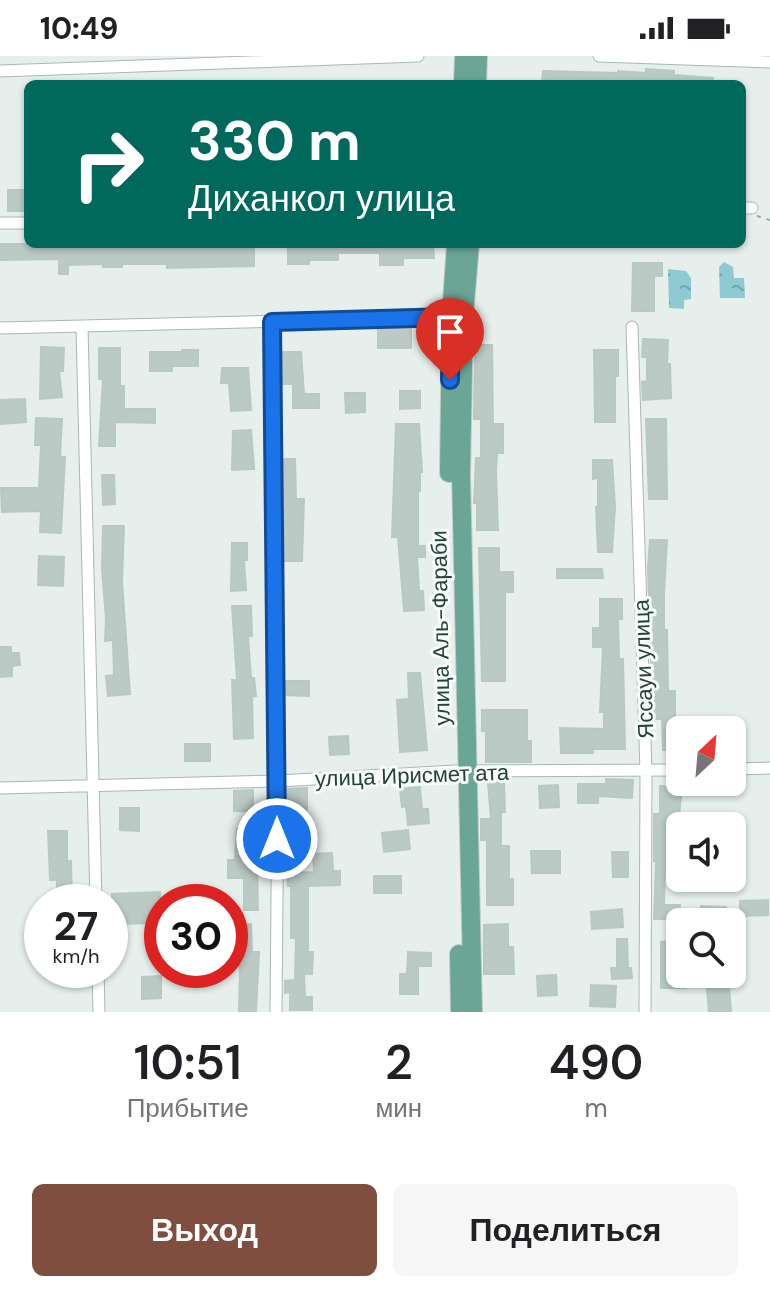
<!DOCTYPE html>
<html lang="ru">
<meta charset="utf-8">
<style>
:root{--surface:#fff;--page:#f6f6f6;--text:#202124;--muted:#757577;--accent:#7f4e3f}
body{margin:0;font-family:"DM Sans",sans-serif;background:var(--page);color:var(--text);height:100vh;display:flex;flex-direction:column;font-size:30px;white-space:nowrap}
*{box-sizing:border-box;margin:0}
p{font-size:26px;color:var(--muted)}
.icon{flex:none;width:44px;height:44px;fill:none;stroke:currentColor;stroke-width:2;stroke-linecap:round;stroke-linejoin:round}
.map{position:relative;height:956px;overflow:hidden}
.drawer{display:flex;flex-direction:column;background:var(--surface);flex:1}
.drawer>*{flex:none}
.guide{position:absolute;left:24px;top:24px;width:722px;height:168px;border-radius:12px;box-shadow:0 2px 6px #0004;background:#00695c;color:#fff;overflow:hidden}
.needle{width:52px;rotate:26deg}
.buttons{position:absolute;left:666px;top:660px;display:grid;gap:16px}
.buttons a{display:grid;place-items:center;width:80px;height:80px;border-radius:12px;background:var(--surface);box-shadow:0 2px 6px #0004;font-size:40px}
.speed{position:absolute;left:24px;top:828px;display:flex;gap:16px;font-size:40px;font-weight:700;text-align:center}
.speed>*{display:grid;place-content:center;width:104px;height:104px;border-radius:50%;background:var(--surface);box-shadow:0 2px 6px #0004;line-height:1}
.speed small{font-size:20px;font-weight:400}
.speed .limit{border:12px solid #d22;background:#fff;color:#111}
.pin{position:absolute;display:grid;place-items:center;width:68px;height:68px;color:#fff;margin:-82px -34px;border-radius:50% 50% 50% 0;rotate:-45deg;box-shadow:0 0 8px #0007}
.pin .icon{rotate:45deg}
.me{position:absolute;width:88px;margin:-44px;rotate:0deg;stroke-linejoin:round;filter:drop-shadow(0 0 6px #0008)}
.turn{display:flex;align-items:center;gap:28px;height:168px;padding:0 32px;font-size:36px}
.turn .icon{width:104px;height:104px;stroke-width:2.5}
.turn b{display:block;font-size:56px;line-height:68px}
.eta{display:flex;justify-content:space-evenly;align-items:center;height:136px;text-align:center}
.eta b{font-size:48px;font-weight:600;line-height:56px}
.primary-button{display:flex;gap:16px;margin-top:auto;padding:16px 32px}
.primary-button a{flex:1;height:92px;border-radius:12px;background:var(--accent);color:#fff;font-size:32px;font-weight:600;line-height:92px;text-align:center}
.primary-button a+a{background:var(--page);color:var(--text)}
.status{display:flex;justify-content:space-between;align-items:center;height:56px;padding:0 40px;background:var(--surface);direction:ltr}
.status svg{height:22px;fill:currentColor}
.map>svg:first-child{display:block}
</style>
<div class="status"><b>10:49</b><svg viewBox="0 0 49 12"><path d="M0 12V9h3v3zM5 12V6h3v6zM10 12V3h3v9zM15 12V0h3v12zM26 1h20v11H26zM47 4h2v5h-2z"/></svg></div>
<div class="map">
<svg width="770" height="956" viewBox="0 0 770 956">
<defs>
<pattern id="water-ripples" width="26" height="14" patternUnits="userSpaceOnUse" patternTransform="scale(2)"><rect width="26" height="14" fill="#8ec9d4"/><path d="M2 4q2-2 4 0t4 0M15 11q2-2 4 0t4 0" fill="none" stroke="#74a5ad"/></pattern>
</defs>
<rect width="100%" height="100%" fill="#e6efeb"/>
<!-- water -->
<path fill="url(#water-ripples)" d="M 724,206 L 733,211 L 734,222 L 744,222 L 745,242 L 720,242 L 719,211 Z
M 668,213 L 686,215 L 691,222 L 691,243 L 684,244 L 684,253 L 669,252 Z"/>
<!-- building -->
<path fill="#bbcac4" stroke="#b8c9c2" stroke-width="2" d="M 646,13 L 674,15 L 674,19 L 713,22 L 713,28 L 542,28 L 543,15 L 618,17 L 618,15 L 646,17 Z
M 8,134 L 26,134 L 25,155 L 8,155 Z
M 0,188 L 254,188 L 254,210 L 167,212 L 167,208 L 122,208 L 122,211 L 103,211 L 103,208 L 68,209 L 68,218 L 59,218 L 59,203 L 0,204 Z
M 288,188 L 433,188 L 434,202 L 403,202 L 403,209 L 380,209 L 380,197 L 338,197 L 338,204 L 309,204 L 309,208 L 288,208 Z
M 633,207 L 662,207 L 662,220 L 654,220 L 654,255 L 632,255 Z
M 411,270 L 411,292 L 378,292 L 378,271 Z
M 643,283 L 668,284 L 667,308 L 670,308 L 671,342 L 643,344 L 642,326 L 647,325 L 647,301 L 642,301 Z
M 475,289 L 492,289 L 493,368 L 503,368 L 503,397 L 497,397 L 496,417 L 498,474 L 477,474 L 477,447 L 474,447 L 476,402 L 481,402 L 481,363 L 474,363 Z
M 41,291 L 64,292 L 63,315 L 59,315 L 62,341 L 40,343 Z
M 99,292 L 120,292 L 120,330 L 124,330 L 124,353 L 155,353 L 155,367 L 115,366 L 115,390 L 99,390 L 103,323 L 99,323 Z
M 182,294 L 198,294 L 198,310 L 172,310 L 172,315 L 150,315 L 150,296 L 182,296 Z
M 594,294 L 618,294 L 618,320 L 615,320 L 615,366 L 595,366 Z
M 281,296 L 301,296 L 304,338 L 319,338 L 319,352 L 293,352 L 293,328 L 283,328 Z
M 222,312 L 248,312 L 251,354 L 231,355 L 229,327 L 221,327 Z
M 400,335 L 420,335 L 420,352 L 400,353 Z
M 345,337 L 365,337 L 365,356 L 346,357 Z
M 25,343 L 26,366 L 0,368 L 0,344 Z
M 36,362 L 62,363 L 60,401 L 65,401 L 61,477 L 40,476 L 41,455 L 2,456 L 1,432 L 39,432 L 41,389 L 35,389 Z
M 646,363 L 666,363 L 667,443 L 649,443 Z
M 396,368 L 419,368 L 422,416 L 420,416 L 420,435 L 418,435 L 418,490 L 425,490 L 425,501 L 417,501 L 419,535 L 423,535 L 424,554 L 404,555 L 398,481 L 392,481 Z
M 251,374 L 254,413 L 232,414 L 233,375 Z
M 282,403 L 295,403 L 296,443 L 304,443 L 302,505 L 284,505 Z
M 593,404 L 612,404 L 615,451 L 612,496 L 598,496 L 596,451 L 598,451 L 598,422 L 593,423 Z
M 102,419 L 114,419 L 115,448 L 103,449 Z
M 103,470 L 124,470 L 122,525 L 130,638 L 108,640 L 106,620 L 114,619 L 113,584 L 105,585 L 106,563 L 102,513 Z
M 650,484 L 667,484 L 664,538 L 664,574 L 667,574 L 668,635 L 675,635 L 675,673 L 680,673 L 680,694 L 663,694 L 662,663 L 653,663 L 648,512 Z
M 232,487 L 247,487 L 247,504 L 244,504 L 246,534 L 231,535 Z
M 479,492 L 499,492 L 499,516 L 513,516 L 513,536 L 505,536 L 505,625 L 482,625 Z
M 39,500 L 64,501 L 63,530 L 38,529 Z
M 557,513 L 602,513 L 603,522 L 557,522 Z
M 600,543 L 622,543 L 622,563 L 618,563 L 619,603 L 623,603 L 625,693 L 593,693 L 593,697 L 561,697 L 560,672 L 604,673 L 604,656 L 600,656 L 603,591 L 593,591 L 593,572 L 600,572 Z
M 232,550 L 251,550 L 252,580 L 248,580 L 251,622 L 254,622 L 256,640 L 252,641 L 253,682 L 234,683 L 232,624 L 237,624 Z
M 0,591 L 11,591 L 11,597 L 19,597 L 20,609 L 12,610 L 12,620 L 0,621 Z
M 408,617 L 420,617 L 427,694 L 400,696 L 397,644 L 409,643 Z
M 285,625 L 309,625 L 309,640 L 285,639 Z
M 482,654 L 527,654 L 527,685 L 531,685 L 531,706 L 486,706 L 486,675 L 482,675 Z
M 348,680 L 349,698 L 330,699 L 329,681 Z
M 185,688 L 210,688 L 210,705 L 185,705 Z
M 606,723 L 633,724 L 632,742 L 598,740 L 598,747 L 578,747 L 578,728 L 606,728 Z
M 504,726 L 505,756 L 501,756 L 501,790 L 509,790 L 509,823 L 513,823 L 513,849 L 487,849 L 487,784 L 481,784 L 481,763 L 491,763 L 488,727 Z
M 558,729 L 559,751 L 540,752 L 539,730 Z
M 660,730 L 682,731 L 676,788 L 680,788 L 680,814 L 665,813 L 664,849 L 680,849 L 679,863 L 654,863 L 656,805 L 654,805 L 654,758 L 660,758 Z
M 420,731 L 422,753 L 428,753 L 429,767 L 408,769 L 406,750 L 402,751 L 400,733 Z
M 307,732 L 307,754 L 286,754 L 286,733 Z
M 253,734 L 253,755 L 234,755 L 234,735 Z
M 120,752 L 139,752 L 139,775 L 120,774 Z
M 237,773 L 266,776 L 264,801 L 257,800 L 258,854 L 244,854 L 244,822 L 228,822 L 228,804 L 235,804 Z
M 408,774 L 410,793 L 384,796 L 382,777 Z
M 48,775 L 67,775 L 67,806 L 71,805 L 72,846 L 57,846 L 57,824 L 50,824 Z
M 286,775 L 304,775 L 304,793 L 286,793 Z
M 531,795 L 560,795 L 560,817 L 532,817 Z
M 612,796 L 628,796 L 628,821 L 613,821 Z
M 332,797 L 333,815 L 340,815 L 340,829 L 308,830 L 308,896 L 313,896 L 312,918 L 304,918 L 305,941 L 312,941 L 312,954 L 290,954 L 290,936 L 285,937 L 285,925 L 295,924 L 296,882 L 291,882 L 291,830 L 288,830 L 287,817 L 314,816 L 313,798 Z
M 374,820 L 401,820 L 401,837 L 374,837 Z
M 160,836 L 161,867 L 114,868 L 112,838 Z
M 768,844 L 768,859 L 740,860 L 740,845 Z
M 701,850 L 726,851 L 725,866 L 700,866 Z
M 622,853 L 623,871 L 592,873 L 591,856 Z
M 230,868 L 251,868 L 252,896 L 259,896 L 256,956 L 239,956 L 240,914 L 238,906 L 230,906 Z
M 508,868 L 508,891 L 513,891 L 514,918 L 484,918 L 484,869 Z
M 617,883 L 627,883 L 628,912 L 631,912 L 632,922 L 612,923 L 611,912 L 617,912 Z
M 670,885 L 672,919 L 686,919 L 686,932 L 661,932 L 661,886 Z
M 408,896 L 431,897 L 431,910 L 418,910 L 418,938 L 400,938 L 400,918 L 407,918 Z
M 556,919 L 557,939 L 538,940 L 537,920 Z
M 161,920 L 161,942 L 142,943 L 142,921 Z
M 591,929 L 616,930 L 615,951 L 590,950 Z
M 729,930 L 731,956 L 709,956 L 707,932 Z"/>
<g fill="none" stroke-linecap="round" stroke-linejoin="round">
<defs>
<path id="minor" d="M 599,0 L 770,6
M 0,15 L 418,0
M 742,152 L 752,152
M 0,167 L 28,167
M 272,266 L 278,725 L 276,956
M 82,271 L 96,846
M 632,271 L 646,715 L 645,956
M 0,272 L 451,261
M 732,713 L 770,712
M 0,732 L 278,725 L 455,715 L 680,714
M 98,914 L 99,956"/>
<path id="primary" d="M 463,28 L 464,0
M 477,28 L 478,0
M 470,188 L 464,260 L 461,418 L 473,956
M 449,417 L 451,261 L 456,188
M 459,898 L 460,956"/>
</defs>
<!-- minor casing -->
<use href="#minor" stroke="#a8b8b2" stroke-width="13"/>
<!-- primary casing -->
<use href="#primary" stroke="#c2cac8" stroke-width="20"/>
<!-- path -->
<path stroke="#86b3a5" stroke-width="2" stroke-dasharray="4 6" stroke-linecap="butt" d="M 757,160 L 770,164"/>
<!-- minor -->
<use href="#minor" stroke="#fff" stroke-width="11"/>
<!-- primary -->
<use href="#primary" stroke="#6aa596" stroke-width="18"/>
</g>
<g fill="none" stroke-linecap="round" stroke-linejoin="round">
<defs>
<path id="route" d="M 277,783 L 272,266 L 451,261 L 450,324"/>
</defs>
<!-- route casing -->
<use href="#route" stroke="#114b97" stroke-width="20"/>
<!-- route -->
<use href="#route" stroke="#1a73e8" stroke-width="14"/>
</g>
<g text-anchor="middle" stroke-width="6" stroke-linejoin="round" paint-order="stroke">
<!-- street labels -->
<g font-size="22" fill="#24423a" stroke="#f7fbf9">
<text transform="translate(440 572) rotate(-91)" y="8">улица Аль-Фараби</text>
<text transform="translate(643 613) rotate(-92)" y="8">Яссауи улица</text>
<text transform="translate(412 719) rotate(-2)" y="8">улица Ирисмет ата</text>
</g>
</g>
</svg>
<div class="buttons">
<a><svg class="needle" viewBox="-14 -14 28 28"><path d="M0-13l5 13h-10z" fill="#e53935"/><path d="M0 13l5-13h-10z" fill="#757577"/></svg></a>
<a><svg class="icon" aria-label="sound" viewBox="0 0 24 24"><path d="M4 9h4l5-4v14l-5-4H4zM17 9q2 3 0 6"/></svg></a>
<a><svg class="icon" aria-label="search" viewBox="0 0 24 24"><circle cx="10" cy="10" r="6"/><path d="M15 15l6 6"/></svg></a>
</div>
<div class="speed"><div>27<small>km/h</small></div><div class="limit">30</div></div>
<div class="pin" style="left:450px;top:324px;background:#d93025"><svg class="icon" aria-label="arrive" viewBox="0 0 24 24"><path d="M6 21V4h12l-3 4 3 4H6"/></svg></div>
<svg class="me" style="left:277px;top:783px" viewBox="-20 -20 40 40"><circle r="17" fill="#1a73e8" stroke="#fff" stroke-width="3"/><path d="M0-11L8 9 0 5-8 9z" fill="#fff"/></svg>
<div class="guide">
<div class="turn"><svg class="icon" aria-label="right" viewBox="0 0 24 24"><path d="M7 20v-9h11M14 6l5 5-5 5"/></svg><div><b>330 m</b>Диханкол улица</div></div>
</div>
</div>
<section class="drawer">
<div class="eta">
<div><b>10:51</b><p>Прибытие</p></div>
<div><b>2</b><p>мин</p></div>
<div><b>490</b><p>m</p></div>
</div>
<div class="primary-button"><a>Выход</a><a>Поделиться</a></div>
</section>
